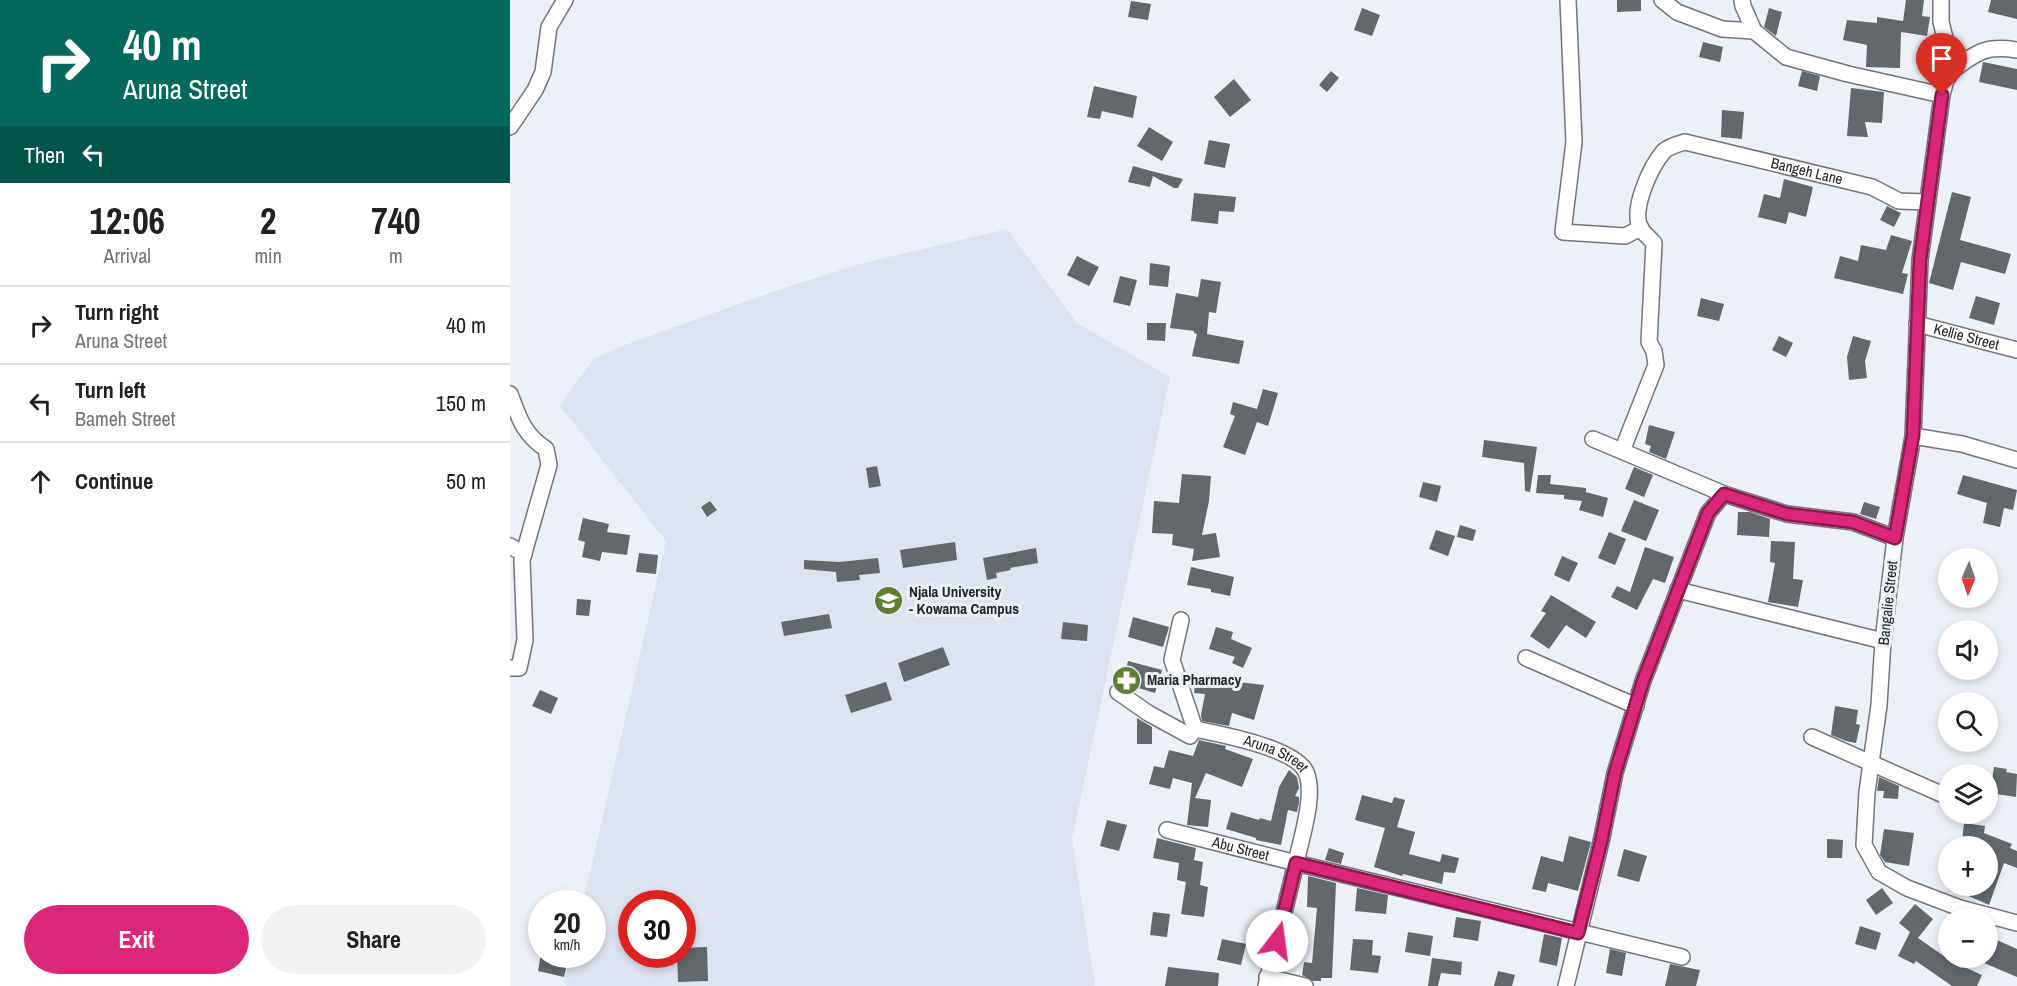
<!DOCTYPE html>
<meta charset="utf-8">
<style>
:root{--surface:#fff;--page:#f2f2f2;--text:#202124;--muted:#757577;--line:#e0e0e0;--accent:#db2777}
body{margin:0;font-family:"Archivo Narrow",sans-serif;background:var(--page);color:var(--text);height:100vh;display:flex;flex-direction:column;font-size:22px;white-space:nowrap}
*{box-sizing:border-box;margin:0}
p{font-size:20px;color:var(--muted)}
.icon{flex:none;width:33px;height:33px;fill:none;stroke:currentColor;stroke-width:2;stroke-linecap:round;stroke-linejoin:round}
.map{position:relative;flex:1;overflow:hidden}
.drawer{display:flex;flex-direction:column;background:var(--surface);width:510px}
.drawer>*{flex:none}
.top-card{background:#00695c;color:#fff;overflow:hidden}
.needle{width:39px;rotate:182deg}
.buttons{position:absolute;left:1428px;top:548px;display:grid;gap:12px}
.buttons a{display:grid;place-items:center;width:60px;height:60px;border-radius:50%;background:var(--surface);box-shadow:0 3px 9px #0003;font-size:30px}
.speed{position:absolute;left:18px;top:890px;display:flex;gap:12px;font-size:30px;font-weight:700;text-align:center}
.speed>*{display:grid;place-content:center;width:78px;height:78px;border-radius:50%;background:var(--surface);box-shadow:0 3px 9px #0003;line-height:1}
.speed small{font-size:15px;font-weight:400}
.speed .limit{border:9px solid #d22;background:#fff;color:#111}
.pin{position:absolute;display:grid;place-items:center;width:51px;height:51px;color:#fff;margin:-62px -26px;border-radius:50% 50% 50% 0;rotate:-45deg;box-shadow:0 0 6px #0007}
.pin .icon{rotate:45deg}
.me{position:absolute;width:66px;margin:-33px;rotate:15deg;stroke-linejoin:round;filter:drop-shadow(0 0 4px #0008)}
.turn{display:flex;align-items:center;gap:21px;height:126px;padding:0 24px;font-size:27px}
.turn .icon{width:78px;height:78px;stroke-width:2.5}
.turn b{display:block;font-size:42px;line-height:51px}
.then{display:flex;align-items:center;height:57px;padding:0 24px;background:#0003;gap:12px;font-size:22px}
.eta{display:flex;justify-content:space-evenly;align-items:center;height:102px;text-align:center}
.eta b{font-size:36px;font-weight:800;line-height:42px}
.cta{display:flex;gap:12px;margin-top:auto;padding:12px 24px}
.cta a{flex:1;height:69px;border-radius:36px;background:var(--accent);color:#fff;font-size:24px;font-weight:800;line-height:69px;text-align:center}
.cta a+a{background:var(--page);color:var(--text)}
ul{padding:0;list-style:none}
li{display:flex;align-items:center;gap:18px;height:78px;padding:0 24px;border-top:2px solid var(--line)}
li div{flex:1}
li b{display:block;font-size:22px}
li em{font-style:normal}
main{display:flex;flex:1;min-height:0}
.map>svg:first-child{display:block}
</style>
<main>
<section class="drawer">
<div class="top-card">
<div class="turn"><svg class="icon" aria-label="right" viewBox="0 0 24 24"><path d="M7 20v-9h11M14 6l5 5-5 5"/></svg><div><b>40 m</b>Aruna Street</div></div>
<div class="then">Then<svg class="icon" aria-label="left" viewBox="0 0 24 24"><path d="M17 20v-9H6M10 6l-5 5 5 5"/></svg></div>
</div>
<div class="eta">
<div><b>12:06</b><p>Arrival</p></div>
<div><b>2</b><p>min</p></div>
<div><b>740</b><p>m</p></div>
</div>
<ul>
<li><svg class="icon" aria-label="right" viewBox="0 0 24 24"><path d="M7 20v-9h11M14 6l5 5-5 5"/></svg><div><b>Turn right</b><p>Aruna Street</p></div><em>40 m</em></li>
<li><svg class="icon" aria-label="left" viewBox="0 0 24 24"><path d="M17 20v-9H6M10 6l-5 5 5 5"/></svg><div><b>Turn left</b><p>Bameh Street</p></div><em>150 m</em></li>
<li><svg class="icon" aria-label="ahead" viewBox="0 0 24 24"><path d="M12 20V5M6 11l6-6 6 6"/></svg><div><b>Continue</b></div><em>50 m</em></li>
</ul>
<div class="cta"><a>Exit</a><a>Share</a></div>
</section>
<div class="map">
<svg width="1507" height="986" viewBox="0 0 1507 986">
<rect width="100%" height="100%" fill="#edf0f6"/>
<!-- built -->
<path fill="#dee3f0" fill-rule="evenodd" d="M 497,229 L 567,323 L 660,377 L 562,839 L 585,986 L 57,986 L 54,983 L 61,954 L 82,954 L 82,903 L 73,903 L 156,541 L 50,406 L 83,359 L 115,345 L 265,291 L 350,264 ZM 122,903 L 172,903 L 172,954 L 122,954 Z"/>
<!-- building -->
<path fill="#63686c" d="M 1107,0 L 1131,0 L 1131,11 L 1107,12 Z
M 1396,0 L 1414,0 L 1412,16 L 1420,17 L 1417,36 L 1391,32 L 1390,68 L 1356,67 L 1357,45 L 1333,40 L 1337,20 L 1367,23 L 1367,17 L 1393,21 Z
M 1481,0 L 1507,0 L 1507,19 L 1478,12 Z
M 621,1 L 641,4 L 638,20 L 618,17 Z
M 852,8 L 870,15 L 862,36 L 844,30 Z
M 1259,8 L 1272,12 L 1266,36 L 1254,27 Z
M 1193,42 L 1213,47 L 1210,62 L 1189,57 Z
M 1473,62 L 1507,69 L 1507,90 L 1469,82 Z
M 821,71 L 829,78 L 817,92 L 809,85 Z
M 1292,71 L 1310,76 L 1307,91 L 1288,86 Z
M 724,79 L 741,100 L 720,117 L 704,97 Z
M 584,86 L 627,96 L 623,118 L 592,111 L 590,119 L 577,117 Z
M 1341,88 L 1374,92 L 1372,123 L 1355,122 L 1358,137 L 1337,136 Z
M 1212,110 L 1234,112 L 1232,139 L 1211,137 Z
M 639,127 L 663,142 L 652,161 L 627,146 Z
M 699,140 L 720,144 L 715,168 L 694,164 Z
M 623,166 L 641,171 L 673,179 L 668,188 L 664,188 L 643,176 L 640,187 L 618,182 Z
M 1274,179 L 1303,187 L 1296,217 L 1279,212 L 1276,224 L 1248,217 L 1254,194 L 1270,198 Z
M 1442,192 L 1461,197 L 1450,240 L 1501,254 L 1495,274 L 1451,262 L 1443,290 L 1419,283 Z
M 684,193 L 726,197 L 724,212 L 709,211 L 708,224 L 681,221 Z
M 1377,206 L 1391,213 L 1384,227 L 1370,220 Z
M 1381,235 L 1402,241 L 1392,273 L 1398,274 L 1393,294 L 1324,278 L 1330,256 L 1348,261 L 1351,245 L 1376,250 Z
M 567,256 L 589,267 L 579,286 L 557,275 Z
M 640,263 L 660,266 L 658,287 L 639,285 Z
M 610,276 L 627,280 L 620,306 L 603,302 Z
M 691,279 L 711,282 L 706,313 L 699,312 L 697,334 L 734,341 L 729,364 L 682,356 L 687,334 L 684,333 L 684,331 L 660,328 L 666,293 L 688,297 Z
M 1466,296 L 1490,303 L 1484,325 L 1459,318 Z
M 1191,298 L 1214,304 L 1209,321 L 1187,316 Z
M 637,323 L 656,323 L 655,341 L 637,340 Z
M 1269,336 L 1283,343 L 1276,357 L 1262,350 Z
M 1343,336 L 1361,341 L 1355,361 L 1357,378 L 1339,380 L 1337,357 Z
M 753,389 L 768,393 L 758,426 L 747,422 L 735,455 L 713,447 L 725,416 L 720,414 L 723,402 L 747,409 Z
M 1139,425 L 1165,432 L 1156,459 L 1139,452 L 1141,446 L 1135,444 Z
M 974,440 L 1027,447 L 1020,492 L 1015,491 L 1014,463 L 972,457 Z
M 367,466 L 371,486 L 359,488 L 356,468 Z
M 1124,467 L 1143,475 L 1134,497 L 1115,489 Z
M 672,474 L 701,476 L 699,501 L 692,535 L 706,533 L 710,557 L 682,561 L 684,549 L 662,545 L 663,534 L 642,533 L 644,501 L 669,503 Z
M 1028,475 L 1041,475 L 1040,484 L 1076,488 L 1076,492 L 1098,498 L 1093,517 L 1069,510 L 1072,501 L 1054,499 L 1054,495 L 1026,493 Z
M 1453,475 L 1507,490 L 1503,510 L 1494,508 L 1490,527 L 1473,523 L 1477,503 L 1447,494 Z
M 913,482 L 931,486 L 927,502 L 909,497 Z
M 1124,500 L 1149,510 L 1136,541 L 1111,531 Z
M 200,501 L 207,510 L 197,517 L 191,507 Z
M 1354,502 L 1370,507 L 1366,519 L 1350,514 Z
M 1228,512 L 1240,512 L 1260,519 L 1259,537 L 1227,535 Z
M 73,518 L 99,524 L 97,532 L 120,535 L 117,555 L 92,552 L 90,561 L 72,557 L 75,542 L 68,540 Z
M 950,525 L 966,530 L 963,541 L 947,537 Z
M 926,530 L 945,536 L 938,556 L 919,549 Z
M 1099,532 L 1116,539 L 1105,565 L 1088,558 Z
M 1261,541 L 1285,542 L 1283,579 L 1293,580 L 1288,607 L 1258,602 L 1265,563 L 1260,562 Z
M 445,542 L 447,560 L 393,568 L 390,550 Z
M 1135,547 L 1164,557 L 1155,583 L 1143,579 L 1127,610 L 1101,597 L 1107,586 L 1120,592 Z
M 526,548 L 528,563 L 500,568 L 501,570 L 486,573 L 487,578 L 477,580 L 473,558 Z
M 129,553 L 148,555 L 146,574 L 126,572 Z
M 1052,556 L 1068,563 L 1059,582 L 1044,575 Z
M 368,558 L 370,573 L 349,575 L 350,580 L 327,582 L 326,572 L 294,569 L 294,560 L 329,562 Z
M 681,567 L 724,577 L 720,596 L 701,592 L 701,589 L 677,585 Z
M 1041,595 L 1086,622 L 1076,638 L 1056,625 L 1039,649 L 1020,636 L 1036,613 L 1031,611 Z
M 67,599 L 81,600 L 79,616 L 66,615 Z
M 319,614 L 322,628 L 274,636 L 271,622 Z
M 623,617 L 659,627 L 653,647 L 618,637 Z
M 553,622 L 578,625 L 577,641 L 551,639 Z
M 706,627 L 723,632 L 721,639 L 742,648 L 733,668 L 722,663 L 725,657 L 699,649 Z
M 433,647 L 440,665 L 394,682 L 388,663 Z
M 618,661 L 652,670 L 645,693 L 612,683 Z
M 686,677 L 754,685 L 744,720 L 722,713 L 719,726 L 692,721 L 691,715 L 695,694 L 684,693 Z
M 376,682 L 382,700 L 341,713 L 335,695 Z
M 30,690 L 48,698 L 41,714 L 22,706 Z
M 1325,706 L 1348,710 L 1346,724 L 1350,725 L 1346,743 L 1336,741 L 1321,735 Z
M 627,718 L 642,727 L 642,744 L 627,744 Z
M 689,740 L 716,746 L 715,749 L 743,759 L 732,787 L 696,773 L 685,798 L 701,800 L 698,827 L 677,825 L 682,783 L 663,778 L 660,789 L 639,784 L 644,766 L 654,768 L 659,750 L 683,756 Z
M 1484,767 L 1497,769 L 1496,772 L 1507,774 L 1506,797 L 1480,793 Z
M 779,770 L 787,777 L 789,788 L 785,796 L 789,797 L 789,803 L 787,812 L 778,810 L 771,845 L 746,840 L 746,838 L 716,829 L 721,812 L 749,820 L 750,818 L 761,821 L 769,787 Z
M 1369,777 L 1389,786 L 1388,799 L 1373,798 L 1374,791 L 1367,791 Z
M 852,795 L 882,803 L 884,797 L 895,800 L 887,827 L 905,832 L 899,854 L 930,862 L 932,854 L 949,858 L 945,873 L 934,872 L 932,884 L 893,874 L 892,876 L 864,867 L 875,828 L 845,820 Z
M 597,820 L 617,825 L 609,851 L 590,846 Z
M 1454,823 L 1475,826 L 1474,833 L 1502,844 L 1500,848 L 1507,851 L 1507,868 L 1494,863 L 1479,905 L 1452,893 L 1455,885 L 1478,885 L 1478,844 L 1452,841 Z
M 1374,829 L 1404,833 L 1399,866 L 1375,862 L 1370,855 Z
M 1059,836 L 1081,842 L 1068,891 L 1038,883 L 1036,892 L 1022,889 L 1031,856 L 1053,862 Z
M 647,838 L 686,848 L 684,860 L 693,862 L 690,885 L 698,887 L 694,917 L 671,914 L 676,882 L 667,880 L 669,863 L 643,858 Z
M 1317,839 L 1333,840 L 1332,858 L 1317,858 Z
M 819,848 L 834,853 L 831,864 L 815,860 Z
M 1114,849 L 1137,856 L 1129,882 L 1107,876 Z
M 798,876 L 826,883 L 822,978 L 811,978 L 811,981 L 803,981 L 792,975 L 794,962 L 802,963 L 807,908 L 797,907 Z
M 847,888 L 878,895 L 876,914 L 845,911 Z
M 1372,888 L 1383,903 L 1366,915 L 1356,900 Z
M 1405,904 L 1423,919 L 1408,938 L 1451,968 L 1452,966 L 1472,975 L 1467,986 L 1442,986 L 1406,961 L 1404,964 L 1388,956 L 1400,932 L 1389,923 Z
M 643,912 L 660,914 L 657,937 L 640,935 Z
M 946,917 L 971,921 L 968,941 L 943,937 Z
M 1350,926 L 1371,933 L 1366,950 L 1345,944 Z
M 898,932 L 923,936 L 920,956 L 895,952 Z
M 1034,934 L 1052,938 L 1047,966 L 1029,962 Z
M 1478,936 L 1507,949 L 1507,977 L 1474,963 L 1478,957 Z
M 712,939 L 736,944 L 731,965 L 707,960 Z
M 843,939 L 863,940 L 862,955 L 871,956 L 868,973 L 840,970 Z
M 197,947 L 198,981 L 168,982 L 167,954 L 172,954 L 172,948 Z
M 1100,949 L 1116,953 L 1112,976 L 1096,973 Z
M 31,954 L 59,954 L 54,977 L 28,971 Z
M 922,958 L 952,962 L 951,975 L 931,973 L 928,986 L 918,986 Z
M 1160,964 L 1190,970 L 1186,986 L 1155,986 Z
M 658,967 L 709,973 L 708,986 L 655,986 Z
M 988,971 L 1005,975 L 1002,986 L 984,986 Z"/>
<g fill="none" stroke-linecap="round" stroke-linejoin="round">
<defs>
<g id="minor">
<path d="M 1058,0 L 1064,142 L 1053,232 L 1115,236 L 1131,228"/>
<path d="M 1152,0 L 1167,12 L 1212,29 L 1244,31"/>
<path d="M 1232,0 L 1233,6 L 1244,31 L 1276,57 L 1338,74 L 1432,95"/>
<path d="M 1431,0 L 1431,22 L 1443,70 L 1436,80 L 1432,95 L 1410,260 L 1403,436 L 1385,538 L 1373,641 L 1369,705 L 1357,792 L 1354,845 L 1369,872 L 1397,888 L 1450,908 L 1507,923"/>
<path d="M 1443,70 C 1467,52 1476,45 1507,50"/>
<path d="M 0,127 L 25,90 L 33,72 L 39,27 L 55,0"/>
<path id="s1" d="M 1407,324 L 1507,350"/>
<path d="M 0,394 C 9,418 14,435 36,449 L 39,465 L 12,560 L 15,640 L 9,668 L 0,668"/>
<path d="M 1403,436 L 1452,444 L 1507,460"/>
<path d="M 1083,439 L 1214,494 L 1277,514 L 1343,522 L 1385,538"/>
<path id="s2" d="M 1112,451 L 1146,365 L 1144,351 L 1139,342 L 1144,243 C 1140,238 1134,234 1131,229 C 1120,210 1141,166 1154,151 C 1160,146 1168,144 1175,142 L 1362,187 L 1389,201 L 1417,202"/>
<path d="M 0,546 L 14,554"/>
<path d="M 1168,590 L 1373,641"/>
<path d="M 671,620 L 662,660 L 685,729"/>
<path d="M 1016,658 L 1126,706"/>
<path id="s3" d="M 608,692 L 638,713 L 680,736 L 685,729 C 710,734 785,748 796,772 C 806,795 791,838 786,863 L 1172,957"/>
<path d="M 1302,737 L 1438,797"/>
<path id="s4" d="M 657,830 L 786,863 L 756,986"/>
<path d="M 757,977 L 795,986"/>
<path d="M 1056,986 L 1091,842 L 1105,773 L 1133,681 L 1198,513 L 1214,494"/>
</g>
</defs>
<!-- minor casing -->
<use href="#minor" stroke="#73757a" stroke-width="18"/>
<!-- minor -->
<use href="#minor" stroke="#fff" stroke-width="15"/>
</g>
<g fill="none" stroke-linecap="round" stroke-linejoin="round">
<defs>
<path id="route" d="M 767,941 L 786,863 L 1068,933 L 1091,842 L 1105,773 L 1133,681 L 1198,513 L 1214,494 L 1277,514 L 1343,522 L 1385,538 L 1403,435 L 1410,260 L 1432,95"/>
</defs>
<!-- route casing -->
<use href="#route" stroke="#8e194d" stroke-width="15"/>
<!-- route -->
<use href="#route" stroke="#db2777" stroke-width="10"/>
</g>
<!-- icons -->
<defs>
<symbol id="university-disc" viewBox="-11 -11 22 22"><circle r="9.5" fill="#627e32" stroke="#edf0f6"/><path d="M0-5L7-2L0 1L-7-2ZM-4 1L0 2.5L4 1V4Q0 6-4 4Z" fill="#fff"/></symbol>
<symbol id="pharmacy-disc" viewBox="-11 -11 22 22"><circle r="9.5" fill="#627e32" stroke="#edf0f6"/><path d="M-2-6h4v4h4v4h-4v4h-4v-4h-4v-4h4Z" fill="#fff"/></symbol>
</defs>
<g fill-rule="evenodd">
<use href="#university-disc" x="362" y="584" width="33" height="33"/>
<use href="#pharmacy-disc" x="600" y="664" width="33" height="33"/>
</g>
<g text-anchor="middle" stroke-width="6" stroke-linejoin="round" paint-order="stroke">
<!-- street labels -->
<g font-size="15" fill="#232426" stroke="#edf0f6">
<text dy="5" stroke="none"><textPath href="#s2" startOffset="468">Bangeh Lane</textPath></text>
<text dy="5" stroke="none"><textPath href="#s1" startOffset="51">Kellie Street</textPath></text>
<text transform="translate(1378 603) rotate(-84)" y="5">Bangalie Street</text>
<text dy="5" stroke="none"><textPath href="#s3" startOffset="178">Aruna Street</textPath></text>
<text dy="5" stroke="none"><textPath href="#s4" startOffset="76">Abu Street</textPath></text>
</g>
<!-- poi labels -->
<g font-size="15" font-weight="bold" fill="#232426" stroke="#edf0f6" text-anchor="start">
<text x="399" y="597">Njala University<tspan x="399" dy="17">- Kowama Campus</tspan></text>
<text x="637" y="685">Maria Pharmacy</text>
</g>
</g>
</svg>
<div class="buttons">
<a><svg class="needle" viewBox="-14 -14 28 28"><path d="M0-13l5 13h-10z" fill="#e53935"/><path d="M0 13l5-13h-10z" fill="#757577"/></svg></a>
<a><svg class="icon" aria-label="sound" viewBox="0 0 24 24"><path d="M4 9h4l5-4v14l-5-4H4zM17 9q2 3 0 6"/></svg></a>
<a><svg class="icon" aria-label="search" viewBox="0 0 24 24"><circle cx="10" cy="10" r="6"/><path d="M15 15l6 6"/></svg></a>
<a><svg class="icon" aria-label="layers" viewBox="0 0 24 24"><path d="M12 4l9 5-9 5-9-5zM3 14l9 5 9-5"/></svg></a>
<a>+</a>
<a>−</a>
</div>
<div class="speed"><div>20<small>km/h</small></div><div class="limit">30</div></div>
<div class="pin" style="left:1432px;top:95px;background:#d93025"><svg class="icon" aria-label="arrive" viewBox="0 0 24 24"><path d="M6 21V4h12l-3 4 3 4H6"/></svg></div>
<svg class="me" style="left:767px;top:941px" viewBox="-20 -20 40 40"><circle r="19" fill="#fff"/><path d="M0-13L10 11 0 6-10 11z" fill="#db2777"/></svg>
</div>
</main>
